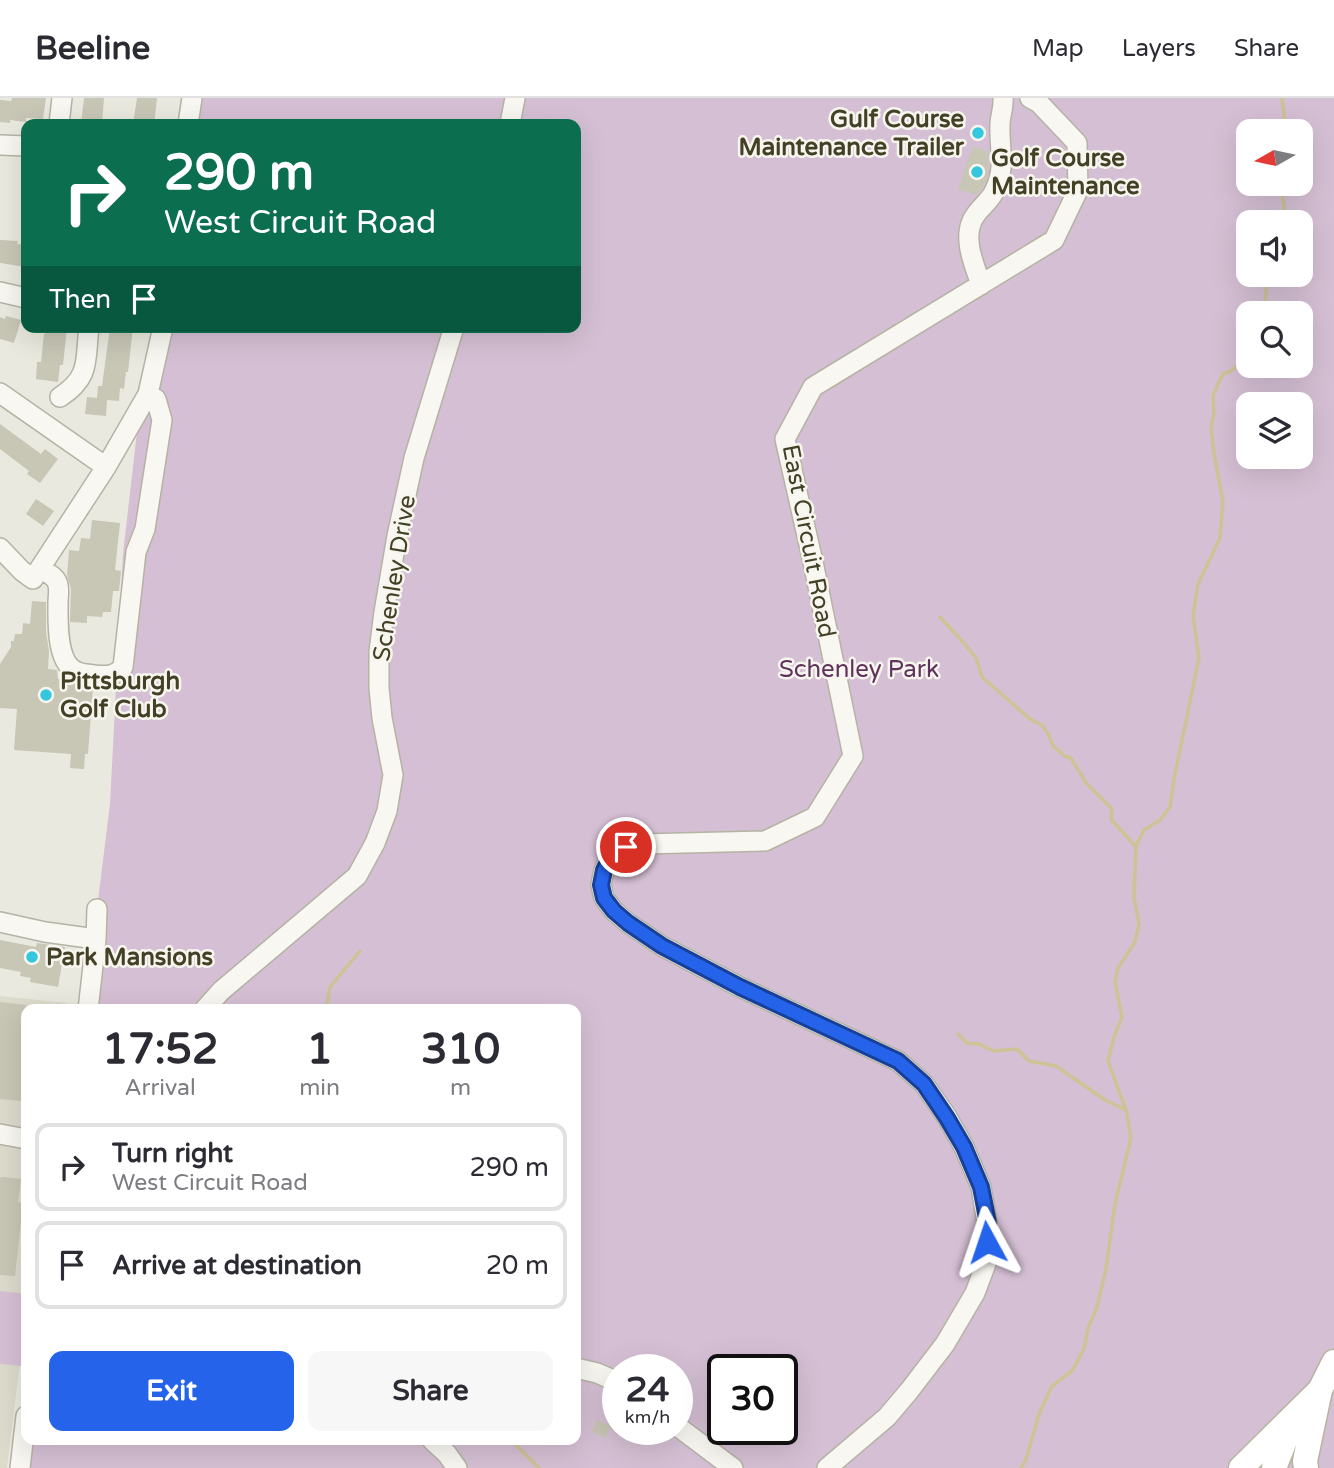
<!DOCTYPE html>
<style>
:root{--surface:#fff;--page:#f7f7f7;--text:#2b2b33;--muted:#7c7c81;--line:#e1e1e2;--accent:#2563eb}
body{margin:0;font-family:"Varela Round",sans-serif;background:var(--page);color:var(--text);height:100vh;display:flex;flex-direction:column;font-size:26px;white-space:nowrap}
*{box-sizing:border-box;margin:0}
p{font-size:23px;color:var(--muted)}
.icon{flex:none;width:38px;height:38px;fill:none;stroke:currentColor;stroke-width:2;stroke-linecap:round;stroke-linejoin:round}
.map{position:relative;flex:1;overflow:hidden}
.details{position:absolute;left:21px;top:906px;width:560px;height:441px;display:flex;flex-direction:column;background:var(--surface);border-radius:14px;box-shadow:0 7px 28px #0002}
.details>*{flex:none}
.hud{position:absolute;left:21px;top:21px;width:560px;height:214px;border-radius:14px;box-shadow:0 7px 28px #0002;background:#0b6e4f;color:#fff;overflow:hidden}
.needle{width:46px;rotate:261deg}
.controls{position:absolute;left:1236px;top:21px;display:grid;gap:14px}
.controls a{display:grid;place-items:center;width:77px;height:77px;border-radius:14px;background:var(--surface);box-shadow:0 7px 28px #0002;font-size:35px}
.speed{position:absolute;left:602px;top:1256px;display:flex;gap:14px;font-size:35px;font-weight:700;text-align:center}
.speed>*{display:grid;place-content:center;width:91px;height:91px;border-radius:50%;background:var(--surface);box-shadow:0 7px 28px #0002;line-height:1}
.speed small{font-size:18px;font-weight:400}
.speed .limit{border:4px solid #111;border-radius:10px;background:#fff;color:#111}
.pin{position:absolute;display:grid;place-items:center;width:60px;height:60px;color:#fff;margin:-30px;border:4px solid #fff;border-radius:50%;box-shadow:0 2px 7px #0007}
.me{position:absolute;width:77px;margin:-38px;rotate:355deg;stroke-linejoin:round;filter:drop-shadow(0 0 5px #0008)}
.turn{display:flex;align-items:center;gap:24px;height:147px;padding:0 28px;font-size:32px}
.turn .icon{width:91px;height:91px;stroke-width:2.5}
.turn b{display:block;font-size:49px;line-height:60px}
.then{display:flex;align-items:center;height:66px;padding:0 28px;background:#0003;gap:14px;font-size:26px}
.eta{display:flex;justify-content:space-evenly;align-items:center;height:119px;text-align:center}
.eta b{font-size:42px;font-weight:700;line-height:49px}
.primary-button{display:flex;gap:14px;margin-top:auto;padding:14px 28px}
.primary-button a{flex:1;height:80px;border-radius:14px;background:var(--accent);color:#fff;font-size:28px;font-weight:700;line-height:80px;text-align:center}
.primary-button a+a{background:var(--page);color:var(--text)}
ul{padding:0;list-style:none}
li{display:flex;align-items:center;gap:21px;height:88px;margin:0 14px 10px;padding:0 14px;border:4px solid var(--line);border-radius:14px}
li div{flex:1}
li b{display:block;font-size:26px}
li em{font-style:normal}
header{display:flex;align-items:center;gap:42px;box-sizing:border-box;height:98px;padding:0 35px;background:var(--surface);border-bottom:2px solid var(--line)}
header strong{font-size:33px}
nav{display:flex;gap:38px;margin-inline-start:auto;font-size:24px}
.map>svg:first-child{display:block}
</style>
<header>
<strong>Beeline</strong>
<nav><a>Map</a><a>Layers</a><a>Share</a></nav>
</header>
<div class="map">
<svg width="1334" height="1370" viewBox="0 0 1334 1370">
<rect width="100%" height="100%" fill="#eae9df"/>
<!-- built -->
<path fill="#dcdbcc" d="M 0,898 L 67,905 L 66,912 L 26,912 L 26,1215 L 7,1370 L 0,1370 Z"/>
<!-- green -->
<path fill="#d5bfd4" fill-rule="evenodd" d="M 192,0 L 1334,0 L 1334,1370 L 29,1370 L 32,1342 L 576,1342 L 576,912 L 86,912 L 97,811 L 110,706 L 123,456 L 141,299 L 162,229 L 576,229 L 576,26 L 188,26 ZM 1248,33 L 1300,33 L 1300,86 L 1248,86 ZM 1248,124 L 1300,124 L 1300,177 L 1248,177 ZM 1248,215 L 1300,215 L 1300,268 L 1248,268 ZM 1248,306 L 1300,306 L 1300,359 L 1248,359 ZM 618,1272 L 677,1272 L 677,1332 L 618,1332 ZM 723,1272 L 782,1272 L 782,1332 L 723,1332 Z
M 0,1193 L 26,1196 L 26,1218 L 21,1268 L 0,1266 Z"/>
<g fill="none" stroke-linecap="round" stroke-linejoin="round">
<!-- stream -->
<path stroke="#cec395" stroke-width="3.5" d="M 1282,0 L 1286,33
M 1281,86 L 1285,116 L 1282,124
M 1260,215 L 1265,206 L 1267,177
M 940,519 L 964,545 L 976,560 L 982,579 L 1030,621 L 1042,627 L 1049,637 L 1053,648 L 1066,659 L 1071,660 L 1087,686 L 1112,711 L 1111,721 L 1135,748
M 326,912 L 330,889 L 360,853
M 958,936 L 967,945 L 979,946 L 994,953 L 1017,951 L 1029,963 L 1056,968 L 1105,1002 L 1124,1011
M 511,1342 L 539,1370
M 1021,1370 L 1026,1362 L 1039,1316 L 1052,1288 L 1072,1273 L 1084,1251 L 1088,1230 L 1097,1209 L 1106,1171 L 1115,1106 L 1131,1040 L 1126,1012 L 1108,963 L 1114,939 L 1122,919 L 1115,883 L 1118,870 L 1135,844 L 1139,826 L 1134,799 L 1136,748 L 1144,732 L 1160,722 L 1170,709 L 1174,681 L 1199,560 L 1193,518 L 1198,486 L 1220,440 L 1223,404 L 1214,355 L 1211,331 L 1214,315 L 1213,297 L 1223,276 L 1231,273 L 1239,266 L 1242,245 L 1248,236"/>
</g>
<!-- building -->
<path fill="#c8c6b5" d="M 12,0 L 46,0 L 43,21 L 26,20 L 26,24 L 10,22 L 10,25 L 0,24 L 0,2 L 11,3 Z
M 84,0 L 104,0 L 102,26 L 81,26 Z
M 137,0 L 157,0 L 154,26 L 133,26 Z
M 973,48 L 989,54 L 987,80 L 982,90 L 976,97 L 958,91 Z
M 0,142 L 18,143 L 17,146 L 26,147 L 26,169 L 0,165 Z
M 6,218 L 21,222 L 14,245 L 0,241 L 0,219 L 5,221 Z
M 46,229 L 67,229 L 63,267 L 60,267 L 58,284 L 36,281 L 37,264 L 41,264 L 44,236 L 45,236 Z
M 110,229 L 133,229 L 128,274 L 126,274 L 124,291 L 120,290 L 119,303 L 107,302 L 106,318 L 85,316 L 87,299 L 97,300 L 98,288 L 102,288 Z
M 0,326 L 41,356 L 45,351 L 58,361 L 40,385 L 27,376 L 29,373 L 0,351 Z
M 36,401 L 54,413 L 43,428 L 26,416 Z
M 92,422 L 120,425 L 115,472 L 121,473 L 119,493 L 113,493 L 111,514 L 103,514 L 102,519 L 87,518 L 87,525 L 70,524 L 71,491 L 67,477 L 69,452 L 79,453 L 81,440 L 90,441 Z
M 32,503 L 46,504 L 46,534 L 49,553 L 48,571 L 57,572 L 58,581 L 67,582 L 76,586 L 93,589 L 88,656 L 85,656 L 84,671 L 70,670 L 71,656 L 14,652 L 17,611 L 0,610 L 0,566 L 11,549 L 11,543 L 14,543 L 15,536 L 22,536 L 23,525 L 30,526 Z
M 0,842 L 36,849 L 37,845 L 65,849 L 58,889 L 30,884 L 31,880 L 20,878 L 21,874 L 0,870 Z
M 0,904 L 26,907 L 26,969 L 24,968 L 21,1003 L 0,1001 Z
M 3,1079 L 21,1081 L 18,1104 L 23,1105 L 15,1178 L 0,1177 L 0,1080 Z
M 597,1322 L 611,1328 L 606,1340 L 592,1334 Z"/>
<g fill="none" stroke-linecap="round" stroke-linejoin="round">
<defs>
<path id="minor" d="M 59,26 L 62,0
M 188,26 L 192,0
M 510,26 L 515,0
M 0,47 L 26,48
M 981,187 C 975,168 963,143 972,123 C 977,111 990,104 995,92 C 1006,68 999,51 1000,27 C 1000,18 1004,9 1003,0
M 0,194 L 26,200
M 0,295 L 106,369
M 60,299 C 91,279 85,262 89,229
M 0,450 L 22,473 L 33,481 L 106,369 L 148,296 L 163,229
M 40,471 C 45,474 54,477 57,484 C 60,490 58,498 58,505 C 58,524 56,567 78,574 C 82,576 89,576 94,577 C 107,578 114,579 123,569 L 136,454 L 145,431 L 162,322 L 156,301 L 148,296
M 0,824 L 45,834 L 96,841
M 88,912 L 96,841 L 97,811
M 204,912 L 221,893 L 357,778 L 375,745 L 387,713 L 393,677 L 382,620 L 379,590 L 379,554 L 384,514 L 397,438 L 414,360 L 454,229
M 0,1036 L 26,1041
M 576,1270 L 597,1275 L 618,1284
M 677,1328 L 733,1370
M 432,1342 L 447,1356 L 457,1370
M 20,1370 L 26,1318
M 827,1370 L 887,1319 L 909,1293 L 945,1246 L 975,1195 L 987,1163 L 987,1125 L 981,1089 L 964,1049 L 947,1019 L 924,986 L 898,963 L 740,889 L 662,848 L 628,825 L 614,813 L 604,800 L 601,787 L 604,772 L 612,757 L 626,749 L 643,746 L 765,743 L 815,719 L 853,658 L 813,464 L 785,341 L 813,289 L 1054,142 L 1078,92 L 1077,45 L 1039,5 L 1030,0"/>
<path id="major" d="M 1241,1370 L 1320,1292
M 1274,1370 L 1286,1340 L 1294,1325
M 1306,1370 L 1305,1363 L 1320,1292 L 1334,1264"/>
</defs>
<!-- minor casing -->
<use href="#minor" stroke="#b5b3a4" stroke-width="22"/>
<!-- major casing -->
<use href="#major" stroke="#b7b49d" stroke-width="27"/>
<!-- minor -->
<use href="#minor" stroke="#f8f7f2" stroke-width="19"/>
<!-- major -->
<use href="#major" stroke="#fff" stroke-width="24"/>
</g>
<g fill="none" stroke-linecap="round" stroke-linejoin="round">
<defs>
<path id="route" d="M 626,749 L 612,757 L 604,772 L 601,787 L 604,800 L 614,813 L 628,825 L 662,848 L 740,889 L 898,963 L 924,986 L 947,1020 L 964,1049 L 981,1089 L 988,1125 L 987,1144"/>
</defs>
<!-- route casing -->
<use href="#route" stroke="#184099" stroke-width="18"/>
<!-- route -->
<use href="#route" stroke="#2563eb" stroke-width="12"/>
</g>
<!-- markers -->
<g fill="#35c7dd" stroke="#f7f6ee" stroke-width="2.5">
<circle cx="978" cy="35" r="7"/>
<circle cx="977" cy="74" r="7"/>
<circle cx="46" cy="597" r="7"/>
<circle cx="32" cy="859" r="7"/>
</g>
<g text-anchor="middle" stroke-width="5" stroke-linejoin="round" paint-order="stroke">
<!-- poi labels -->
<g font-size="24" font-weight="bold" fill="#434026" stroke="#f7f6ee" text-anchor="start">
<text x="964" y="29" text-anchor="end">Gulf Course<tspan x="964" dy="28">Maintenance Trailer</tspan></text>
<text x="991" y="68">Golf Course<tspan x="991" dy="28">Maintenance</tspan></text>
<text x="60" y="591">Pittsburgh<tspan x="60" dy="28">Golf Club</tspan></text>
<text x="46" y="867">Park Mansions</text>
</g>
<!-- street labels -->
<g font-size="24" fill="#434026" stroke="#f7f6ee">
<text transform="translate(809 443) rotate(79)" y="8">East Circuit Road</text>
<text transform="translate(394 480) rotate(-81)" y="8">Schenley Drive</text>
</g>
<!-- park labels -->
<g font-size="24" fill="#60315c" stroke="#f7f6ee">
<text x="859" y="579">Schenley Park</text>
</g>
</g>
</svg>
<div class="controls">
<a><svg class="needle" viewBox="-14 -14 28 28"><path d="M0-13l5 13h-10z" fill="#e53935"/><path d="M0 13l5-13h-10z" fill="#7c7c81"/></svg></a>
<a><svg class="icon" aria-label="sound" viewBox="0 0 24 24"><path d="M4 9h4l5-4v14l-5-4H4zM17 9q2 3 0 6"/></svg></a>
<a><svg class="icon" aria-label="search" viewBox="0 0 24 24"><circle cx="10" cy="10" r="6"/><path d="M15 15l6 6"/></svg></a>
<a><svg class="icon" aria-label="layers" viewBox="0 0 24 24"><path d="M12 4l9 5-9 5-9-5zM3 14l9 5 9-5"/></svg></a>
</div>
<div class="speed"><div>24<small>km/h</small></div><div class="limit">30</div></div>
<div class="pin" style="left:626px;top:749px;background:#d93025"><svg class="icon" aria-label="arrive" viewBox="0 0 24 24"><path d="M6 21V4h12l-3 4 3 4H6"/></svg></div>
<svg class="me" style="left:987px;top:1144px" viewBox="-20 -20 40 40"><path d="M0-17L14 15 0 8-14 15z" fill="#2563eb" stroke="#fff" stroke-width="4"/></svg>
<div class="hud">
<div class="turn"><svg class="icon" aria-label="right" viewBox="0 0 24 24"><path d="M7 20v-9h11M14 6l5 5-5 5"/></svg><div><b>290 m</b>West Circuit Road</div></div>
<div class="then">Then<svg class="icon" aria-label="arrive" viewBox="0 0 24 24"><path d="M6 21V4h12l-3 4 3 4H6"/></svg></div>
</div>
<section class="details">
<div class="eta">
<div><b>17:52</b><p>Arrival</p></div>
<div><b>1</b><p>min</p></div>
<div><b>310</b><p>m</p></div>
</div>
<ul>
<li><svg class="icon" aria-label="right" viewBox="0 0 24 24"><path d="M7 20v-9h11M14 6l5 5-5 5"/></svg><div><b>Turn right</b><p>West Circuit Road</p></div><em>290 m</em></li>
<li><svg class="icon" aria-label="arrive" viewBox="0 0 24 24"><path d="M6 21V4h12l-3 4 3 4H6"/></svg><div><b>Arrive at destination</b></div><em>20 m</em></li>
</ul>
<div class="primary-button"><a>Exit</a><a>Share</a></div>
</section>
</div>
